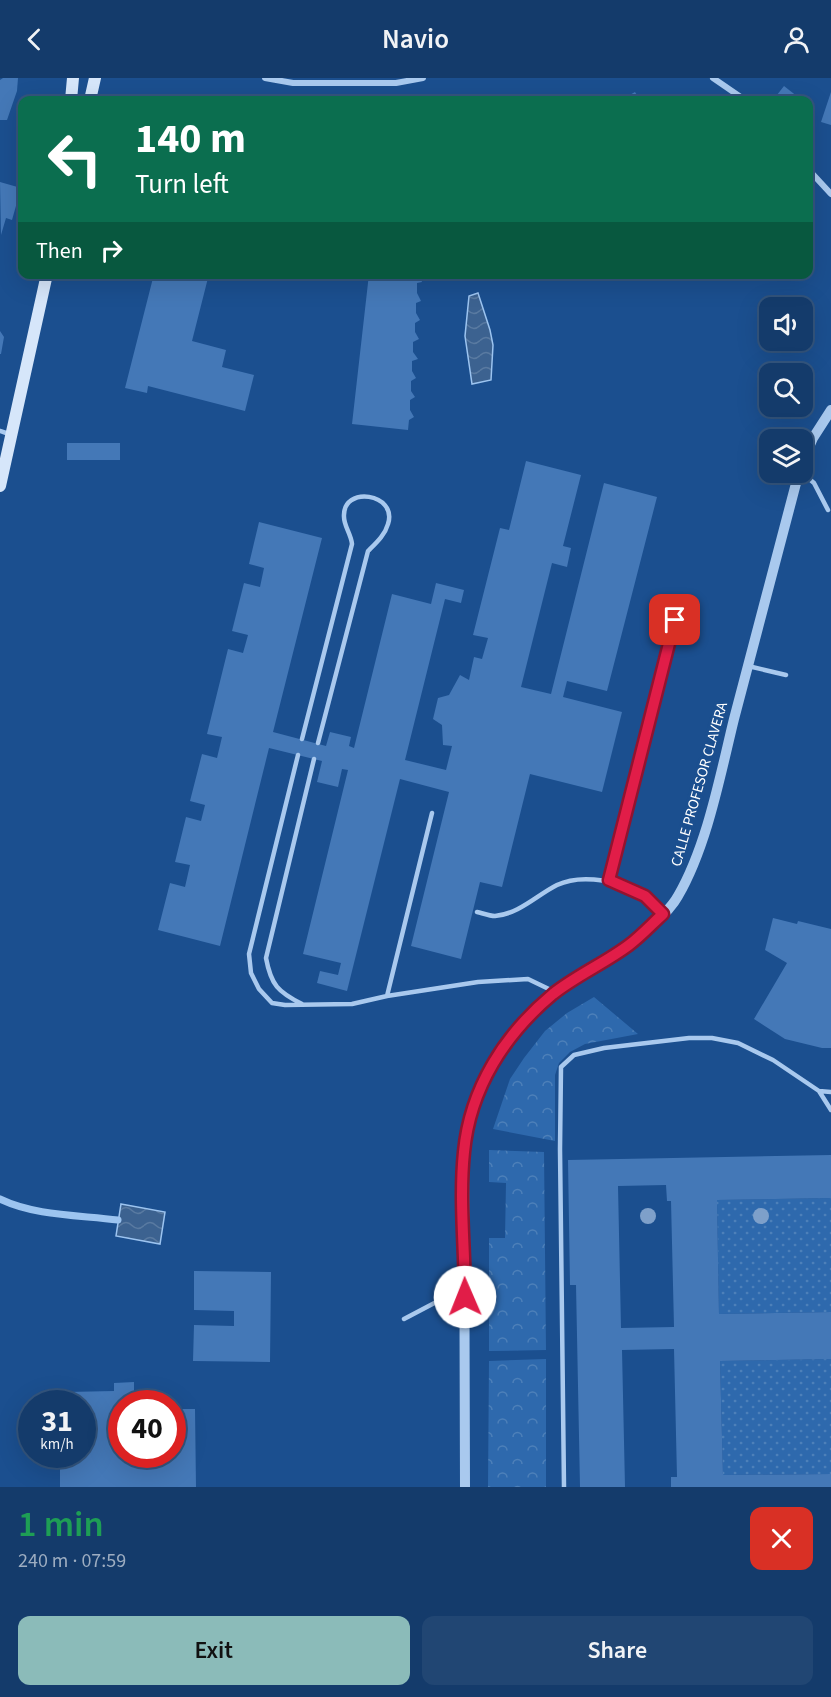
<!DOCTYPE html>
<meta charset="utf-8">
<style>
:root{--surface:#143b6b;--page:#214673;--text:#f1f3f6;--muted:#9dadc1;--line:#33557e;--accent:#8bbbb9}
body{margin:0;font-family:"Source Sans 3",sans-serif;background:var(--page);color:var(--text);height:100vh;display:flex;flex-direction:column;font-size:22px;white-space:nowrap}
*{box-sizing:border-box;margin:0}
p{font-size:20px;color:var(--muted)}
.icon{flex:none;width:33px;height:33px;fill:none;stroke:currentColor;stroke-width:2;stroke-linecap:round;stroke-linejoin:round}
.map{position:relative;height:1409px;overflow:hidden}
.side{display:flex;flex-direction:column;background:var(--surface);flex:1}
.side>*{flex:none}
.hud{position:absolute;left:18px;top:18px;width:795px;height:183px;border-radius:12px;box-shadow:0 6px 24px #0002,0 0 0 2px var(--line);background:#0b6e4f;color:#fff;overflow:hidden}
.controls{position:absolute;left:759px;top:219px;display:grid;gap:12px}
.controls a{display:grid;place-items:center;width:54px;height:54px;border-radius:12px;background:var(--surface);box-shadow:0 6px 24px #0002,0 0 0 2px var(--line);font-size:30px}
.speed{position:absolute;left:18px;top:1312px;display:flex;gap:12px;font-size:30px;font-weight:700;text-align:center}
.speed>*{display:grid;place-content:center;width:78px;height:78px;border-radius:50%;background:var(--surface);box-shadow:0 6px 24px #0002,0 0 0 2px var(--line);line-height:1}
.speed small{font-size:15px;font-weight:400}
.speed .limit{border:9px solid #d22;background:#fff;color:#111}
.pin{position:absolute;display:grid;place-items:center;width:51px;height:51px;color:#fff;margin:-26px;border-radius:12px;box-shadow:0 3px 9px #0006}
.me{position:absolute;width:66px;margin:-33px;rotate:359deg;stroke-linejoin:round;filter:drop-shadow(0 0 4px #0008)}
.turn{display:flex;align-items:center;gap:21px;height:126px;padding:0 18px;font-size:27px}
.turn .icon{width:78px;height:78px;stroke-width:2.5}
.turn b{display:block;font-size:42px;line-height:51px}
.then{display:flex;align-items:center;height:57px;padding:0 18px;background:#0003;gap:12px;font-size:22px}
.round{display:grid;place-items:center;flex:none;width:63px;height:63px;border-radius:12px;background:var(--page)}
.summary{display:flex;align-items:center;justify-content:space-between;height:102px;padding:0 18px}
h1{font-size:36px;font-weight:600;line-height:45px;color:#1e9e55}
.primary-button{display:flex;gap:12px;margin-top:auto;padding:12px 18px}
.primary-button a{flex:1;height:69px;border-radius:12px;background:var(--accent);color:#111;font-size:24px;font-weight:600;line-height:69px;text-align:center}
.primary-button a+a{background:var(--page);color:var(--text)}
header{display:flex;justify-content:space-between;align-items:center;height:78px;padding:0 18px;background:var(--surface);font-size:27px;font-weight:600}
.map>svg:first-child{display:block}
</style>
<header><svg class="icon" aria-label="back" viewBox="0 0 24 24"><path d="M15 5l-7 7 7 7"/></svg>Navio<svg class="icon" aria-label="person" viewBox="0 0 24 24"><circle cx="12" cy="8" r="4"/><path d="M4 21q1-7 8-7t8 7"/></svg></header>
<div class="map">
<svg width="831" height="1409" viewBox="0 0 831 1409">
<defs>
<pattern id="forest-crowns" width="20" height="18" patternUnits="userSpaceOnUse" patternTransform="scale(1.5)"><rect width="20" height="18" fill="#2e69ad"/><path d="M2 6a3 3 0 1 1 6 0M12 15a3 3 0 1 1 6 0" fill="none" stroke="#4d80b9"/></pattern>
<pattern id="park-dots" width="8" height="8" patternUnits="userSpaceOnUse" patternTransform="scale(1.5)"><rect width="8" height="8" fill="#2e69ad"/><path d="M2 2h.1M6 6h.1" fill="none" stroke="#4d80b9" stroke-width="1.8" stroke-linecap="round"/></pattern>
<pattern id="water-waves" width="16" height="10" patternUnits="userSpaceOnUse" patternTransform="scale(1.5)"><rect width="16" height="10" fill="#3c6290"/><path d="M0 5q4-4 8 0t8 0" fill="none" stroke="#597aa1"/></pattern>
</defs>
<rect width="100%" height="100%" fill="#1b4f8f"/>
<!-- forest -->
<path fill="url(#forest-crowns)" d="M 594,919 L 638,956 L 585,966 L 570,974 L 559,985 L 555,997 L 555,1063 L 493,1051 L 510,1001 L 524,980 L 545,953 L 567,935 Z
M 489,1072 L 544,1074 L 546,1272 L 489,1273 L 489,1160 L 505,1160 L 506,1105 L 489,1104 Z
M 546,1281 L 546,1409 L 488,1409 L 489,1283 Z"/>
<!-- park -->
<path fill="url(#park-dots)" d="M 831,1120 L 831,1234 L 719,1236 L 717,1122 Z
M 831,1281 L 831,1396 L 723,1397 L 720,1283 Z"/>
<!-- water -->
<path fill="url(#water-waves)" stroke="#9cc4f0" stroke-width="1.5" d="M 478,215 L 490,252 L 493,267 L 491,302 L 472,306 L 465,258 L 469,218 Z
M 121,1126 L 165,1134 L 160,1166 L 116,1158 Z"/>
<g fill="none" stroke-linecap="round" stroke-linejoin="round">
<!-- stream -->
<path stroke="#9cc4f0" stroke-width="7" d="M 0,1121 C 35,1138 80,1137 118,1142"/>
</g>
<!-- building -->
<path fill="#4478b7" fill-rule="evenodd" d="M 3,0 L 18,0 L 17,13 L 7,42 L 0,42 L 0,2 Z
M 784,8 L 798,19 L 795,22 L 773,22 Z
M 635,14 L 640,22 L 621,22 Z
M 831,14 L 831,47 L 821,44 Z
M 0,104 L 21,110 L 12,142 L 6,140 L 1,157 Z
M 154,196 L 209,196 L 192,263 L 226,272 L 222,289 L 254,297 L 245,333 L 148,308 L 147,315 L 125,310 Z
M 369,196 L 419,196 L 422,204 L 417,205 L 417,215 L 421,223 L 416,225 L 416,235 L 420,242 L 415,245 L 415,254 L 419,261 L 413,264 L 413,274 L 418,281 L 412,283 L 412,293 L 416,300 L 411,303 L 411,313 L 415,319 L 410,322 L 410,332 L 414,339 L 409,342 L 408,352 L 352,346 Z
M 0,253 L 4,259 L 1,276 L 0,276 Z
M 67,365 L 120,365 L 120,382 L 67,382 Z
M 526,383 L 581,397 L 563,468 L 571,470 L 567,489 L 552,485 L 521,609 L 551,616 L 604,405 L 657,419 L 607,613 L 567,603 L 563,619 L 622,634 L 602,714 L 530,696 L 502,809 L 480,804 L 461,881 L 411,868 L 449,714 L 400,701 L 347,913 L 317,905 L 320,893 L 338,897 L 341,885 L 303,876 L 348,692 L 342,691 L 338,709 L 317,704 L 322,683 L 269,670 L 220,868 L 158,852 L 170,805 L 185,809 L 190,787 L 175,784 L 186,739 L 201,743 L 205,727 L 190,723 L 202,676 L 217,680 L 222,659 L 207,656 L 228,571 L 243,575 L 248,557 L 232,553 L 244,505 L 260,509 L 264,490 L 249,486 L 259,444 L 322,460 L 273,654 L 326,668 L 330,654 L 351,659 L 349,668 L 354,670 L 392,516 L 431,526 L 436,505 L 464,512 L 461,525 L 445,521 L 405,682 L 446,692 L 452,668 L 443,667 L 442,647 L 433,641 L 438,620 L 449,617 L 460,597 L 469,602 L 474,579 L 482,581 L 488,560 L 473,557 L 500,450 L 509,452 Z
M 773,840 L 797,846 L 798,843 L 831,851 L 831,970 L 822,970 L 785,961 L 754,941 L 787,885 L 765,872 Z
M 831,1077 L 831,1120 L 717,1122 L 719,1236 L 831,1234 L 831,1281 L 720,1283 L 723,1397 L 831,1396 L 831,1409 L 671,1409 L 671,1399 L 677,1399 L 674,1271 L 622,1272 L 625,1409 L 580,1409 L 576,1207 L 570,1207 L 568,1082 ZM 666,1107 L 667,1123 L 671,1123 L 674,1249 L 621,1250 L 618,1108 Z
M 194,1193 L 271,1194 L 270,1284 L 193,1283 L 194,1247 L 234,1248 L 234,1233 L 194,1232 Z
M 134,1304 L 134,1326 L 122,1326 L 122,1377 L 172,1377 L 172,1328 L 177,1328 L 177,1331 L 195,1331 L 196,1409 L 60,1409 L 60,1377 L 82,1377 L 82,1326 L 60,1326 L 60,1320 L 67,1320 L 67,1314 L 114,1313 L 114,1305 Z"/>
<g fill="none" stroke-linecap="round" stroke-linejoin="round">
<!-- service -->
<path stroke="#a9c9ee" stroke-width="4.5" d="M 0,353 L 9,356
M 801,394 L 814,405 L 828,432
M 748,588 L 786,597
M 302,661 L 352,466 C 351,456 344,448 344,439 C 342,407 398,415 388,446 C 385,457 376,465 368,473 L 318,665
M 298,677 L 249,876 L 251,895 L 259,911 L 272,925 L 285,927 L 352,926 L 387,918 L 478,904 L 528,901 L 555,914
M 609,802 L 681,520
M 477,834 C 482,835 489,838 495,838 C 519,836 537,817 557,807 C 582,795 624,803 646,819 C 652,824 657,830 663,836
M 387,918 L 432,735
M 302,926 C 278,914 271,907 266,880 L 314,681
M 819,1013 L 831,1014
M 404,1241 L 442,1221 L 463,1219
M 564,1409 L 560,1071 L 561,989 L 574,977 L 604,970 L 689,960 L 712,960 L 738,965 L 773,982 L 819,1013 L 831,1032"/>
<!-- minor -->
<path stroke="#a9c9ee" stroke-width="6" d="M 265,0 L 293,5 L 396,5 L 423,0
M 713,0 L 745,22
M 808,91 L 831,116"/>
<!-- tertiary -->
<path stroke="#a9c9ee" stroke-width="10" d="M 802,385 L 813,360 L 831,332
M 465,1409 L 464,1074 C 469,1049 473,1023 484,1000 C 511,947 554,914 603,884 C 624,870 666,840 678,818 C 707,768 720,698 734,641 C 755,559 777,477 799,394"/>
<!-- secondary -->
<path stroke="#d6e6fa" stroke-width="12" d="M 71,22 L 73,0
M 90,22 L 95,0
M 0,408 L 47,196"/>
</g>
<!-- trees -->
<g fill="#7ea0ca">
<circle cx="648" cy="1138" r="8"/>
<circle cx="761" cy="1138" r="8"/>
</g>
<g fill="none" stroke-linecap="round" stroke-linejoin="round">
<defs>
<path id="route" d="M 465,1219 C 465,1172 459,1122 464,1074 C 470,1010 505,956 553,916 C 577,897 605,885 629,867 C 641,858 652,846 663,836 L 645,818 L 609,802 L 675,542"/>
</defs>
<!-- route casing -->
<use href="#route" stroke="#92132f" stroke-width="15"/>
<!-- route -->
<use href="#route" stroke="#e11d48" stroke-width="10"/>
</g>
<g text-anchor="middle" stroke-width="6" stroke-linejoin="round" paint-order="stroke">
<!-- street labels -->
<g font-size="15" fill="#fff" stroke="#1b4f8f">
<text transform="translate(699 706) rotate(-74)" y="5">CALLE PROFESOR CLAVERA</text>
</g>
</g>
</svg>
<div class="controls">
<a><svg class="icon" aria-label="sound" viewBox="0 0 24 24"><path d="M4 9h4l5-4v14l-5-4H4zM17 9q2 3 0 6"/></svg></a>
<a><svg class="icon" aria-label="search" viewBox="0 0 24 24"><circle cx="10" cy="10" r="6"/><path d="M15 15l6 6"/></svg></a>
<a><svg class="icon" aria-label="layers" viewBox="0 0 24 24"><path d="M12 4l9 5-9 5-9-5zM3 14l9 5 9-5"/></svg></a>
</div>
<div class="speed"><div>31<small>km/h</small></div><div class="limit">40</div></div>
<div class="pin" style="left:675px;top:542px;background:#d93025"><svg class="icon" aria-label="arrive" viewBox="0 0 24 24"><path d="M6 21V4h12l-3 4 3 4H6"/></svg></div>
<svg class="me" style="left:465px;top:1219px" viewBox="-20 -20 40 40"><circle r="19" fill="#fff"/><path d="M0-13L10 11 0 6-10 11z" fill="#e11d48"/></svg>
<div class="hud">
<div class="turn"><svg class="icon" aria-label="left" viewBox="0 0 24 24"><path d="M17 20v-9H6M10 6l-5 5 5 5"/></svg><div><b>140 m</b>Turn left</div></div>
<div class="then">Then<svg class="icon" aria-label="right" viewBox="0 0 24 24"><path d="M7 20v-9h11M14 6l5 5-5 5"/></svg></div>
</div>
</div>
<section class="side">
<div class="summary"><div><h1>1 min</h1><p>240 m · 07:59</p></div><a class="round" style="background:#d93025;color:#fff"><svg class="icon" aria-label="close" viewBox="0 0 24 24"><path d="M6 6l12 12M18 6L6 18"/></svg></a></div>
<div class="primary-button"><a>Exit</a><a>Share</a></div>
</section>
